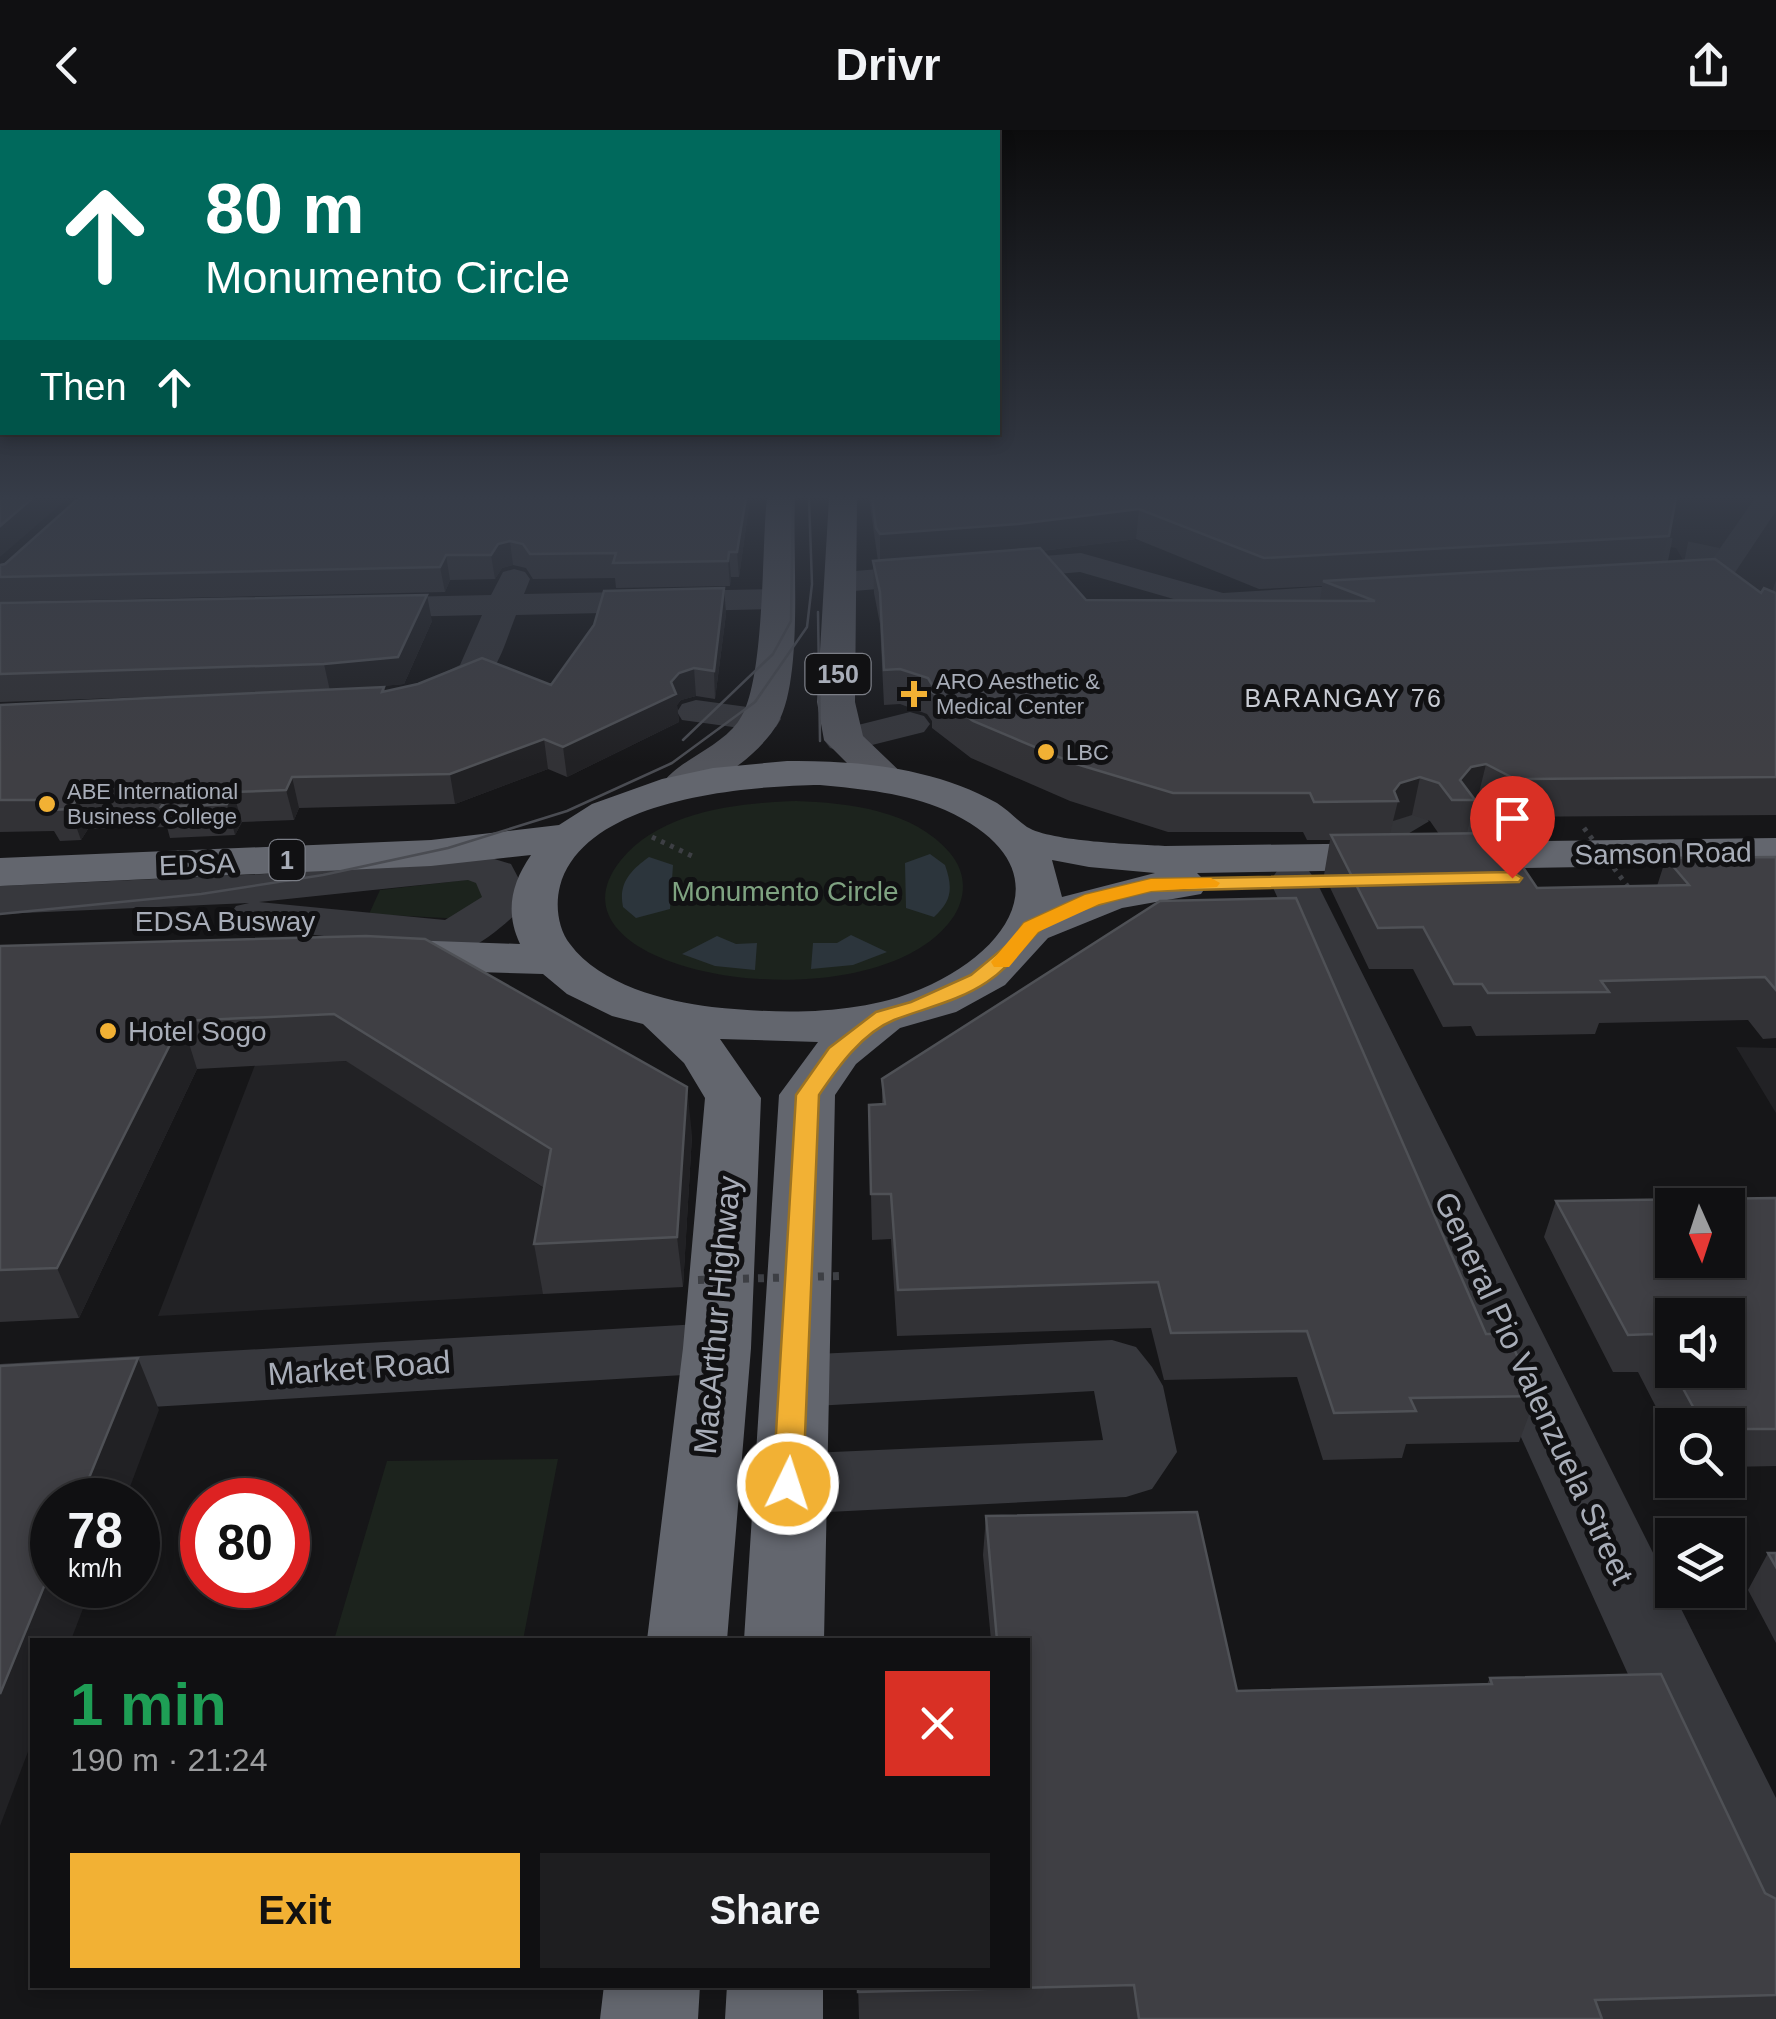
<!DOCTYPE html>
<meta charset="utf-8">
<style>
:root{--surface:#101012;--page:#1e1e20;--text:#f1f3f6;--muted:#9c9d9f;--line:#303032;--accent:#f2b134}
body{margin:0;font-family:Helvetica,sans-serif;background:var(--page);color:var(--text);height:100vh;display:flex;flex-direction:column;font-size:38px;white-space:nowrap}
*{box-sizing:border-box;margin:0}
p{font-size:32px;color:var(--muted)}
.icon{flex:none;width:55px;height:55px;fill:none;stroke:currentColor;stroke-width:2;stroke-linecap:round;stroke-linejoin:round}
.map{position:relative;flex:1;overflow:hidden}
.panel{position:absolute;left:30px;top:1508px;width:1000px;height:350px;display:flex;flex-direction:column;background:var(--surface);border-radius:0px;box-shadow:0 5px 15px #0003,0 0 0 2px var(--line)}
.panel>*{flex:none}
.banner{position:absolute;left:0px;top:0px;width:1000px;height:305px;box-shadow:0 5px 15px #0003,0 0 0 2px var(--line);background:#00695c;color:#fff;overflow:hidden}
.needle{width:65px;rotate:177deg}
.tools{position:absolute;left:1655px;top:1058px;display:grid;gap:20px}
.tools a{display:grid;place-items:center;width:90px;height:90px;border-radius:0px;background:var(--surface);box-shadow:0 5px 15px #0003,0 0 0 2px var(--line);font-size:50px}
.speed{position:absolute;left:30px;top:1348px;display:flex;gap:20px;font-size:50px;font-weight:700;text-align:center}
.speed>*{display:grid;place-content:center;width:130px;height:130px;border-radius:50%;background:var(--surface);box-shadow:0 5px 15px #0003,0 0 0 2px var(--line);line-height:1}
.speed small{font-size:25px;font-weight:400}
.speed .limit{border:15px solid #d22;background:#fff;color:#111}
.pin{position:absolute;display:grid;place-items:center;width:85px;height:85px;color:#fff;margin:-102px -42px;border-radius:50% 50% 50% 0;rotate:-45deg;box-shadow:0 0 10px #0007}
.pin .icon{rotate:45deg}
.me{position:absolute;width:110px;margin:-55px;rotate:4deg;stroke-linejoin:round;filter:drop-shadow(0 0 8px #0008)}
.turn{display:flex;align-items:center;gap:35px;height:210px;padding:0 40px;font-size:45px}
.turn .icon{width:130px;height:130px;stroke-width:2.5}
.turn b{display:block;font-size:70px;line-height:85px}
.then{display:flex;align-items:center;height:95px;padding:0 40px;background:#0003;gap:20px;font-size:38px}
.round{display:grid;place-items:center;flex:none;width:105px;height:105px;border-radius:0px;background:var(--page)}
.overview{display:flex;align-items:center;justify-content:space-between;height:170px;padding:0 40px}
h1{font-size:60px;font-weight:700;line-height:75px;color:#1e9e55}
.action{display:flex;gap:20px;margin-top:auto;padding:20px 40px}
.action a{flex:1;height:115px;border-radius:0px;background:var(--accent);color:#111;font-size:40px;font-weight:700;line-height:115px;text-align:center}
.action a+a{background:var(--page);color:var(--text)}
header{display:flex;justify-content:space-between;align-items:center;height:130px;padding:0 40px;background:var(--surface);font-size:45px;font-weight:700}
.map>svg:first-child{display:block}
</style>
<header><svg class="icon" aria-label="back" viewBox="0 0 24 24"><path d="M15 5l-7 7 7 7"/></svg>Drivr<svg class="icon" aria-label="share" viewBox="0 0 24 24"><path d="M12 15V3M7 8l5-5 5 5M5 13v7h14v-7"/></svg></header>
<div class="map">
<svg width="1776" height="1889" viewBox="0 0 1776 1889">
<rect width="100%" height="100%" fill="#161618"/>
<!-- built -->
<path fill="#222225" d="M 1488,368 L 1776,368 L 1776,589 L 1676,418 L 1449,376 Z
M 1736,917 L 1776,918 L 1776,983 Z
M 347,931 L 559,1068 L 543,1164 L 158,1186 L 255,935 Z"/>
<!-- green -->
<path fill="#1c231d" d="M 796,671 C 849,673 914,680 950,723 C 966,742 967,765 954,786 C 878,901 527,847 621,730 C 661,681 738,673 796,671 Z
M 474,749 L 486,763 L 464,789 L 369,784 L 380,760 Z
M 558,1329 L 523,1510 L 334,1510 L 387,1331 Z"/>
<!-- water -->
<path fill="#2c353c" d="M 930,724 L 945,735 C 953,758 952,771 934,787 L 906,778 L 905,733 Z
M 649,727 L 673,735 L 670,779 L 636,788 L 623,777 C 618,753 631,740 649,727 Z
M 851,805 L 887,822 L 853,835 L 811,839 L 813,813 L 837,813 Z
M 717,806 L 736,814 L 757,813 L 755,840 L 715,836 L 682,824 Z"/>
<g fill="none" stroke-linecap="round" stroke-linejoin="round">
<!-- minor-tunnel-far1 -->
<path stroke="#333438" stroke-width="32" stroke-dasharray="32 16" stroke-linecap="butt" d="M 1591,408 L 1723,435"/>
<!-- minor-tunnel -->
<path stroke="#333438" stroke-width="41" stroke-dasharray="41 21" stroke-linecap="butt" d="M 1401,685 L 1411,702"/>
<!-- path -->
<path stroke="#3d3f44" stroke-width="5" stroke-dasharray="4 6" stroke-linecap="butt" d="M 652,707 L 692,726"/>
<!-- minor -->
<path fill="#37383d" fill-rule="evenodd" d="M 1755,368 L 1776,368 L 1776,381 L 1734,444 L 1776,472 L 1776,497 L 1764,494 L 1700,447 Z
M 1081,423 L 1223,463 L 1397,452 L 1409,455 L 1413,462 L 1409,469 L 1397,472 L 1222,483 L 1080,442 L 842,462 L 831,459 L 826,452 L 831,445 L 842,442 Z
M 514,439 L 525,442 L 530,449 L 524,464 L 777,459 L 789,462 L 794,469 L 789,476 L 777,479 L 516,485 C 500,526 498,550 454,568 C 437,575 426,580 409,576 L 403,568 L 409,560 L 460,535 L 482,485 L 355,488 L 343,485 L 338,478 L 343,471 L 355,468 L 491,465 L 503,442 Z
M 696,570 L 776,581 L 781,589 L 776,597 L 762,601 L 682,590 L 677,582 L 682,574 Z
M 910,582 L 924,586 L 930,594 L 924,602 L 844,622 L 830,618 L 824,610 L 830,602 Z
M 1478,675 C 1502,681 1514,706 1528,726 L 1521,736 L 1505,740 L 1489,736 L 1456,688 L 1463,679 Z
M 442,713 L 511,734 L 529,768 C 507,800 443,844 403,835 L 396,824 L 402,815 L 236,796 L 229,786 L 236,776 L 249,773 L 0,784 L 0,756 L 287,743 L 420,728 L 426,717 ZM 468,750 L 476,753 L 482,767 L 445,790 L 259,772 Z
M 1293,737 L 1309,741 L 1316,751 L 1776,1668 L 1776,1812 L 1743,1799 L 1270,751 L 1277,741 Z
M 717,1193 L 741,1200 L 751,1218 L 741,1236 L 717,1243 L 0,1286 L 0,1234 Z
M 1112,1210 L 1136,1217 L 1152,1237 L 1163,1256 L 1177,1322 L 1152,1359 L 1126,1367 L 788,1384 L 762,1375 L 751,1354 L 762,1333 L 788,1324 L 1103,1310 L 1094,1261 L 795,1277 L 771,1269 L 761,1251 L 771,1233 L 795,1225 Z"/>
<!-- major -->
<path fill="#53555c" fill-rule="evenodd" d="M 767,368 L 795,368 C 792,425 804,546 778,593 C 765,615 743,633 722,647 C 703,661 690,671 666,665 L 660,656 C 679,629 718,619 738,592 C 766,556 761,418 767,368 Z
M 829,368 L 857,368 L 855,572 L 863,606 L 910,651 L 904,660 L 889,663 L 874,660 L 824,610 L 817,572 Z"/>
<!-- highway -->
<path fill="#63666e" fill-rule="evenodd" d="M 787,631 C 857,630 935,638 997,673 C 1008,680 1017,690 1027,697 C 1052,712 1134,714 1165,716 L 1776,708 L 1776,734 L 1197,743 L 1208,754 L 1201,764 L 1122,778 L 1048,808 L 1005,855 L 956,882 L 900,898 L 856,934 L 835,965 L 824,1510 L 744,1510 L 779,965 L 818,912 L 720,909 L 761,968 L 751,1218 L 727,1510 L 647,1510 L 683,1218 L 705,968 L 684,933 L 643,894 L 612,886 L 567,864 L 543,844 L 379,839 L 361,835 L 354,824 L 361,813 L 379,809 L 520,814 C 505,782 511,754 531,725 L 431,736 L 0,756 L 0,728 L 431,710 L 559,695 L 592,674 L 662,649 L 713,638 ZM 820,655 C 862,659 906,663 945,680 C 1064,734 1017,818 921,859 C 857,886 779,884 712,877 C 665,871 600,855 570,814 C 558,799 555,775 560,756 C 584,668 746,656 820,655 ZM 1052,730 L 1089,737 L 1155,743 L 1062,767 Z
M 604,1855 L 700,1855 L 698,1889 L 600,1889 Z
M 727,1855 L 823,1855 L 823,1889 L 725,1889 Z"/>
<!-- tram -->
<path stroke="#4a4c52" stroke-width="2.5" d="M 818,482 L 820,611
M 683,610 L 773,524 L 791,491 L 793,368
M 0,784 L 201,764 L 323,745 L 448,718 L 567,681 L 672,633 L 755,572 L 807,497 L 812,454 L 809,368"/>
<!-- path-bridge-far1 -->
<path stroke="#3d3f44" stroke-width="5" stroke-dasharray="4 6" stroke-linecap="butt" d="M 1584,698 L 1631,761"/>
<!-- path-bridge -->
<path stroke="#3d3f44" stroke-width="8" stroke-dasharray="6 9" stroke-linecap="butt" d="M 698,1150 L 839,1146"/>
</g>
<!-- wall -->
<path fill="#323236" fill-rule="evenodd" d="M 79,368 L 750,368 L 739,447 L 731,447 L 730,456 L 616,458 L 615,448 L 533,449 L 526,438 L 513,435 L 502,438 L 495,449 L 450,450 L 445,462 L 0,472 L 0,435 L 5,434 Z
M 869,368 L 1703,368 L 1671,394 L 1661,432 L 1761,463 L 1772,462 L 1776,450 L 1776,685 L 1505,687 L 1477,671 L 1474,672 L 1467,703 L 1537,758 L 1657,756 L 1666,728 L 1776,727 L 1776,908 L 1763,909 L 1748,890 L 1599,893 L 1595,904 L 1476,906 L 1471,896 L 1443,897 L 1413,839 L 1369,839 L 1324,745 L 1330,710 L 1307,710 L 1303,702 L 1168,702 L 1070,671 L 971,628 L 932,598 L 932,591 L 927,584 L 900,574 L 884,575 L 880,494 L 874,463 L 873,431 L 878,431 ZM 1136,409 L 1259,459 L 1322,456 L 1320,471 L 1086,470 L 1042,421 ZM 1412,685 L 1430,691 L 1439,704 L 1390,704 L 1393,691 Z
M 724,458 L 726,484 L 715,569 L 696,566 L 681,570 L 677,575 L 679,592 L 567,647 L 548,639 L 455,674 L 299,678 L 294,690 L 242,692 L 235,705 L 170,708 L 167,697 L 88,699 L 81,710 L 60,711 L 54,701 L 0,702 L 0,575 L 207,565 L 0,572 L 0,473 L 432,491 L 404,554 L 359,558 L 384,557 L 385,561 L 551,555 Z
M 425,809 L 692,1005 L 683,1157 L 543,1164 L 534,1114 L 544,1058 L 346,931 L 197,939 L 79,1188 L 0,1192 L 0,816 Z
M 882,949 L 1486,1204 L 1536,1266 L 1519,1312 L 1406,1314 L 1402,1328 L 1323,1330 L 1297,1247 L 1164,1250 L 1151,1198 L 897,1206 L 891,1109 L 872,1110 L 869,975 L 882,974 Z
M 1776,1068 L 1776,1336 L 1728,1337 L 1728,1295 L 1672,1295 L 1672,1308 L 1638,1242 L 1613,1242 L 1544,1107 L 1556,1071 Z
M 986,1386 L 1237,1561 L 1487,1554 L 1490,1548 L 1765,1763 L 1776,1769 L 1776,1889 L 859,1889 L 858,1855 L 1028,1510 L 991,1510 L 983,1425 Z
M 1768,1423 L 1776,1423 L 1776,1513 L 1748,1460 Z"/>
<!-- shaded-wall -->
<path fill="#212124" d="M 33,368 L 68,368 L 0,427 L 0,396 Z
M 746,368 L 750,368 L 739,447 L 737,422 Z
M 1676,368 L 1703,368 L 1668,396 Z
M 1139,379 L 1136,409 L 1016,424 L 880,435 L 880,404 Z
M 510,411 L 513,435 L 502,438 L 495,449 L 491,425 L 498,414 Z
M 729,422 L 731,447 L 730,456 L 728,431 Z
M 446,425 L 450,450 L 445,462 L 440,437 Z
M 724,458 L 726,484 L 715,569 L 714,541 Z
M 427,465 L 432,491 L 404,554 L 330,561 L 324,534 Z
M 694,538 L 696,566 L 681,570 L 677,575 L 679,592 L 567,647 L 563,617 L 671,552 L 679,543 Z
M 544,609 L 548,639 L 455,674 L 450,644 Z
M 1486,634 L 1477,671 L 1474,672 L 1475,670 L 1460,650 L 1471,637 Z
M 292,647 L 299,678 L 294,690 L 286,660 Z
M 1420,647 L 1412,685 L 1393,691 L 1398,671 L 1394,661 L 1400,653 Z
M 233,662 L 242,692 L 235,705 L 227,674 Z
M 78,668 L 88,699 L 81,710 L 70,679 Z
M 182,891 L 197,939 L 79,1188 L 57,1138 Z
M 687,957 L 692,1005 L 683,1157 L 677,1107 Z
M 138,1228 L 159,1280 L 125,1370 L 80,1370 Z
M 52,1437 L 52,1455 L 92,1455 L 71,1510 L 32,1510 L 32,1611 L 0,1696 L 0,1564 Z"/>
<!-- building -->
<path fill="#3f3f44" stroke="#4f5156" stroke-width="2.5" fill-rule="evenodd" d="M 0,368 L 33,368 L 0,396 Z
M 79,368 L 746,368 L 737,422 L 729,422 L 728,431 L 613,433 L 616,423 L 530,424 L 523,414 L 510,411 L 498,414 L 491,425 L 446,425 L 440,437 L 0,447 L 0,435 L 5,434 Z
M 872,368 L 1676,368 L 1669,406 L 1264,428 L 1139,379 L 1018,394 L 880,404 L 876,398 Z
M 1040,418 L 1086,470 L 1375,471 L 1323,451 L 1715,429 L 1761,463 L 1764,458 L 1776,463 L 1776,647 L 1515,649 L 1486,634 L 1471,637 L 1460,650 L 1475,670 L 1452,670 L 1439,653 L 1420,647 L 1400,653 L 1394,661 L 1398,671 L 1314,672 L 1310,663 L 1173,663 L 1073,633 L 973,591 L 932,562 L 934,558 L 928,548 L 900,539 L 884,540 L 880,462 L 873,431 Z
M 724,458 L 714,541 L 694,538 L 679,543 L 671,552 L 676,564 L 563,617 L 544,609 L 450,644 L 292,647 L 286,660 L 233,662 L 227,674 L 161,677 L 168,666 L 78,668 L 70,679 L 50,680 L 43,670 L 0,670 L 0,575 L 384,557 L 382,562 L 418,554 L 482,528 L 551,555 L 594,495 L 604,461 Z
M 427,465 L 398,527 L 324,534 L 0,544 L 0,473 Z
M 1500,703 L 1537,758 L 1689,755 L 1666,728 L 1776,727 L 1776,860 L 1765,847 L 1601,851 L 1609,862 L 1488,863 L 1482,854 L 1454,854 L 1423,797 L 1378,798 L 1331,705 Z
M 1296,768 L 1486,1204 L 1507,1204 L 1536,1266 L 1410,1268 L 1416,1281 L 1334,1283 L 1307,1201 L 1171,1203 L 1158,1152 L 898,1160 L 891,1064 L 871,1064 L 869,975 L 885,974 L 882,949 L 1160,771 Z
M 366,806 L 425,809 L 687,957 L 677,1107 L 534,1114 L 551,1019 L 334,884 L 182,891 L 57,1138 L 0,1140 L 0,816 Z
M 1776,1068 L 1776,1299 L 1728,1299 L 1728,1295 L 1703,1295 L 1673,1240 L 1728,1240 L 1728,1185 L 1672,1185 L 1672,1239 L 1654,1204 L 1628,1205 L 1556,1071 ZM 1672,1075 L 1728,1075 L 1728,1130 L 1672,1130 Z
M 138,1228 L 80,1370 L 52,1370 L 52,1437 L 0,1564 L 0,1236 Z
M 1197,1382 L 1237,1561 L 1492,1554 L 1490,1548 L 1661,1544 L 1765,1763 L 1776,1769 L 1776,1865 L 1595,1870 L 1602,1889 L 1139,1889 L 1134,1855 L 858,1862 L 858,1855 L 1028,1855 L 1028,1510 L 997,1510 L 986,1386 Z
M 1768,1423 L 1776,1423 L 1776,1437 Z"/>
<!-- sky -->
<linearGradient id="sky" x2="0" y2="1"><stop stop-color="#0c0c0d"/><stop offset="0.58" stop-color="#363c48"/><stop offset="1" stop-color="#363c48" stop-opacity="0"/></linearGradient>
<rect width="1776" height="633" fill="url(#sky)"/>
<!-- route -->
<path fill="#f2b134" stroke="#9d7322" stroke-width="2.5" d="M 1512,742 L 1522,748 L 1519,752 L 1151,761 C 1123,768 1056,783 1036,804 C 1020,821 1007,839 987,852 C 959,871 925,878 894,890 C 862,903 838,937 819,965 L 803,1354 L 799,1363 L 788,1367 L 777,1363 L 773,1354 L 796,965 L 829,918 L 876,882 L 911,872 L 971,845 L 1011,812 L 1024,793 L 1085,765 L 1151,749 Z"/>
<!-- slow -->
<path fill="#f59e0b" d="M 1211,748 L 1220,753 L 1217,757 L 1151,761 L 1099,774 L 1038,802 L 1009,837 L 994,837 L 991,832 L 1024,793 L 1085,765 L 1151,749 Z"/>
<!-- markers -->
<g fill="#f2b134" stroke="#111113" stroke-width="4">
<path d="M909 549h10v10h10v10h-10v10h-10v-10h-10v-10h10z"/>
<circle cx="1046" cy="622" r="10"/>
<circle cx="47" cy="674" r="10"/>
<circle cx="108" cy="901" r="10"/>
</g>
<g text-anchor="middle" stroke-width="10" stroke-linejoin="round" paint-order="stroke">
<!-- far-poi labels -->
<g font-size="22" fill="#a8adb8" stroke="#111113" text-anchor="start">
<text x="936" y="559">ARO Aesthetic &amp;<tspan x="936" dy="25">Medical Center</tspan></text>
<text x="1066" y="630">LBC</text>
<text x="67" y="669">ABE International<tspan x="67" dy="25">Business College</tspan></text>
</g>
<!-- shield labels -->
<g fill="#111113" stroke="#7b7e86" stroke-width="2.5">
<rect x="805.5" y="524" width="65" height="40" rx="8"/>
<rect x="269.5" y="710" width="35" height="40" rx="8"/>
</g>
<g font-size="25" font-weight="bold" fill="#a8adb8">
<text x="838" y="553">150</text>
<text x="287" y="739">1</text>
</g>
<!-- far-neighbourhood labels -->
<g font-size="25" letter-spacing="2.5" fill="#c9ccd4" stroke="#111113">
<text x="1344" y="577">BARANGAY 76</text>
</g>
<!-- street labels -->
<g font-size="28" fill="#a8adb8" stroke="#111113">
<text transform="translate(1663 723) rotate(-1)" y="10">Samson Road</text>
<text transform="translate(197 734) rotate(-2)" y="10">EDSA</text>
<text x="225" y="801">EDSA Busway</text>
</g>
<!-- park labels -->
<g font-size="28" fill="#7fa381" stroke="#111113">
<text x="785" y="771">Monumento Circle</text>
</g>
<!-- poi labels -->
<g font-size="28" fill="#a8adb8" stroke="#111113" text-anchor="start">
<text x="128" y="911">Hotel Sogo</text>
</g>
<!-- near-street labels -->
<g font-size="32" fill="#a8adb8" stroke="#111113">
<text transform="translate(717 1185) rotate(-85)" y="11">MacArthur Highway</text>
<text transform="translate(359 1238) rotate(-4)" y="11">Market Road</text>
<text transform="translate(1534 1258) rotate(65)" y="11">General Pio Valenzuela Street</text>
</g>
</g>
</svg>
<div class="tools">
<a><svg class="needle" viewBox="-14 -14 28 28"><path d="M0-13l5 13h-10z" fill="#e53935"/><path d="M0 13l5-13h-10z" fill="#9c9d9f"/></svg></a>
<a><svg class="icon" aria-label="sound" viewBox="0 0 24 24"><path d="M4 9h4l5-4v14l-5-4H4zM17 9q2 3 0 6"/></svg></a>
<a><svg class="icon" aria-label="search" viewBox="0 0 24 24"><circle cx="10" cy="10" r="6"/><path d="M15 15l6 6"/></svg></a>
<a><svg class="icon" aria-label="layers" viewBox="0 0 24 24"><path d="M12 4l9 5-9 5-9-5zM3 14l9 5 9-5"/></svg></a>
</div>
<div class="speed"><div>78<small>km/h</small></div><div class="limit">80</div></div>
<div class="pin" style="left:1512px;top:748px;background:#d93025"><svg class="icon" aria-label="arrive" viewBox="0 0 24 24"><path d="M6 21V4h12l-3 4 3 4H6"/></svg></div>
<svg class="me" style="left:788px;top:1354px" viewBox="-20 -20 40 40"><circle r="17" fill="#f2b134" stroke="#fff" stroke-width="3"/><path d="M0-11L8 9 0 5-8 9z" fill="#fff"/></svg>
<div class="banner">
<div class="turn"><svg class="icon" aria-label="ahead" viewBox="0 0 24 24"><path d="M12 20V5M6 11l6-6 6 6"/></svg><div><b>80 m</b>Monumento Circle</div></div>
<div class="then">Then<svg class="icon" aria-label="ahead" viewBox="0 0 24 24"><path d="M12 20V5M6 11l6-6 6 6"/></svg></div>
</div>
<section class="panel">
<div class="overview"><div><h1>1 min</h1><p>190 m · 21:24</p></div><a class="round" style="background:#d93025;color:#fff"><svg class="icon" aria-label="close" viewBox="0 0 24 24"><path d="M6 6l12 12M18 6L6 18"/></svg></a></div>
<div class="action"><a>Exit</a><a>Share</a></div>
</section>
</div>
